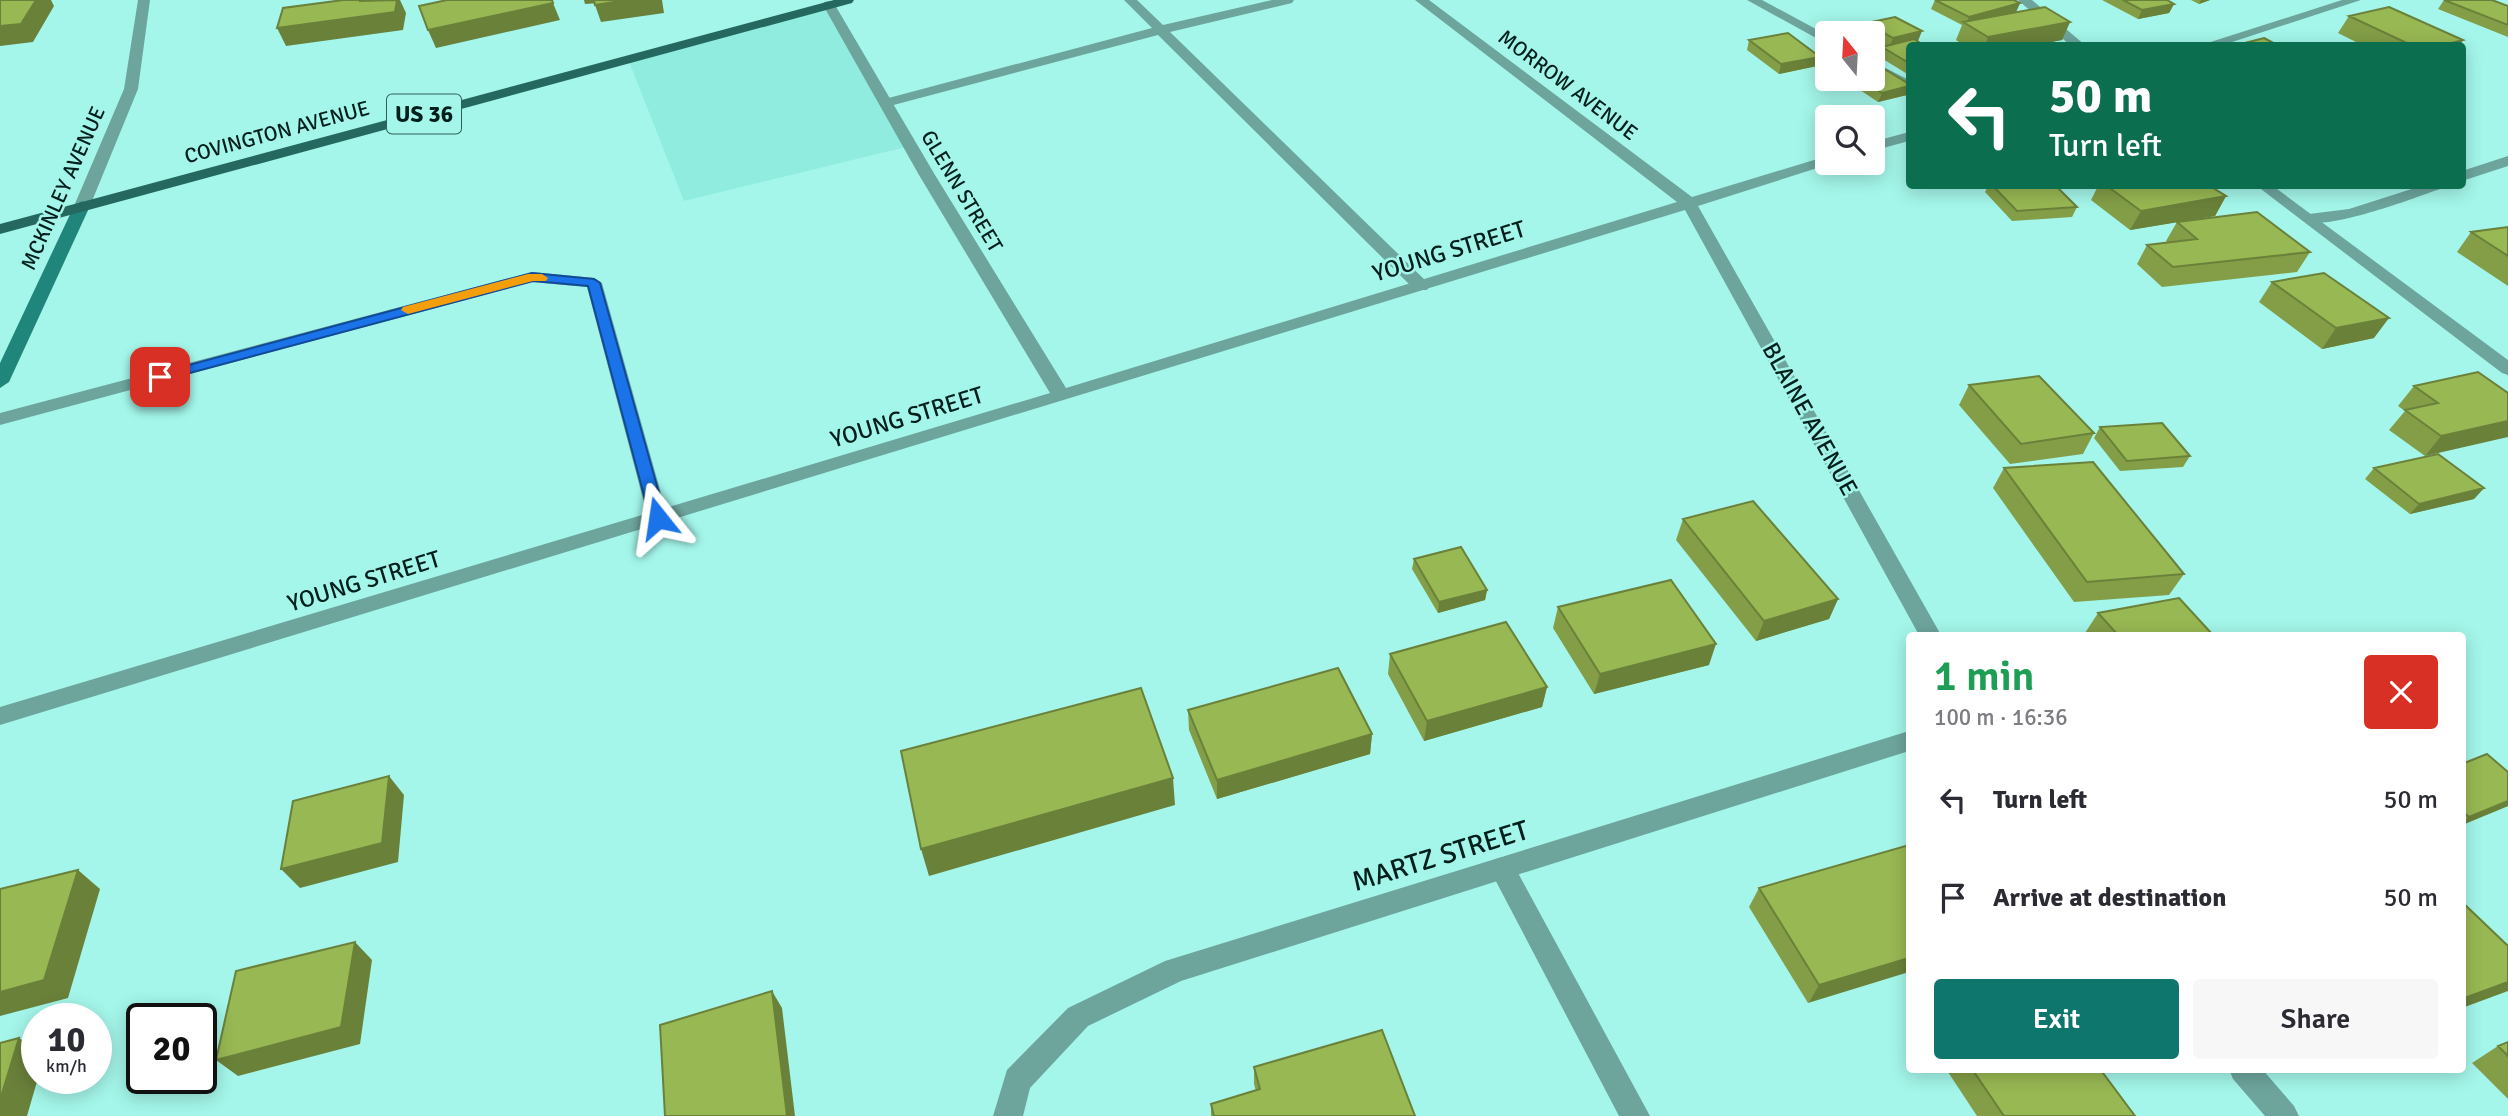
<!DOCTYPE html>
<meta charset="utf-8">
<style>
:root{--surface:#fff;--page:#f7f7f7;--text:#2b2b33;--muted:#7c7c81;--accent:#0f766e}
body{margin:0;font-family:Signika,sans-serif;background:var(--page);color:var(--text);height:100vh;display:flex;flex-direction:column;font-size:26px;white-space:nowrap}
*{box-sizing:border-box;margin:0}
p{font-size:23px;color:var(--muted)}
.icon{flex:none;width:38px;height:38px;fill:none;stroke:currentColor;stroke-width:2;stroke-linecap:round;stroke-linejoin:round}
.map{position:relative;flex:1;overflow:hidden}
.sheet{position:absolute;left:1906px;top:632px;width:560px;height:441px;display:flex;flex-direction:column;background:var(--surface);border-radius:7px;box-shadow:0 4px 18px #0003}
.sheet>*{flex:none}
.hud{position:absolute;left:1906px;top:42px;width:560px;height:147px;border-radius:7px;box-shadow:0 4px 18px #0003;background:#0b6e4f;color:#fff;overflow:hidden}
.needle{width:46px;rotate:342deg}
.buttons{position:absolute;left:1815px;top:21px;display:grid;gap:14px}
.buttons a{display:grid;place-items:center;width:70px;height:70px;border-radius:7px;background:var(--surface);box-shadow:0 4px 18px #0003;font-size:35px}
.speed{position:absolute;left:21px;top:1003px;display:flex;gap:14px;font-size:35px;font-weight:700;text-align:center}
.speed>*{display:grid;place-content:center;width:91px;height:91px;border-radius:50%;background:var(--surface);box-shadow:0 4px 18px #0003;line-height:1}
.speed small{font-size:18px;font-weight:400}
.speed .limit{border:4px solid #111;border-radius:10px;background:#fff;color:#111}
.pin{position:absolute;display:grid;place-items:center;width:60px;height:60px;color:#fff;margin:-30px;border-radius:14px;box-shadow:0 4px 10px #0006}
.me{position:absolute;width:77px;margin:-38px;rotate:345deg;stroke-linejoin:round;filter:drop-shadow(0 0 5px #0008)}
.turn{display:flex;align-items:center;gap:24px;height:147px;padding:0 28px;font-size:32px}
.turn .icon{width:91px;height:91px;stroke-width:2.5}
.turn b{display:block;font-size:49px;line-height:60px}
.round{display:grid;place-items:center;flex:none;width:74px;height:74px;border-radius:7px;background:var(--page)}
.headline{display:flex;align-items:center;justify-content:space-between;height:119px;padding:0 28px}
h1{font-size:42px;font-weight:600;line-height:52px;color:#1e9e55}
.button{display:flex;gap:14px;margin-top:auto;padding:14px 28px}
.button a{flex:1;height:80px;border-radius:7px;background:var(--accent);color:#fff;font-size:28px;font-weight:600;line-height:80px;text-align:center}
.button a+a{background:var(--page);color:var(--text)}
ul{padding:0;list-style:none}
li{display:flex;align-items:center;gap:21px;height:98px;padding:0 28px}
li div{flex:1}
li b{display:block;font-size:26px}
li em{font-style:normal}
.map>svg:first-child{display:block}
</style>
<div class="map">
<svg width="2508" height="1116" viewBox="0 0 2508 1116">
<rect width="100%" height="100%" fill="#a4f6ea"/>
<!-- built -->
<path fill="#8fecdf" d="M 829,5 L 910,146 L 684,201 L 628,59 Z"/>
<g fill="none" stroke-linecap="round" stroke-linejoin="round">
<!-- lane -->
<path fill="#6da59d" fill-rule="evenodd" d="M 138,0 L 150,0 L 138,89 L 131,93 L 124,89 Z
M 1124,0 L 1137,0 L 1163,25 L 1272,0 L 1294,0 L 1292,3 L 1170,32 L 1427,282 L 1429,286 L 1427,290 L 1415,290 L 1158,35 L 886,107 L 879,103 L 881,100 L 1152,28 Z
M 1747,0 L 1762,0 L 1827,35 L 1827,44 Z
M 1872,61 L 1909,80 L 1909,90 L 1872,71 Z
M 2508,156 L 2508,166 L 2462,181 L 2462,171 Z
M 2421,186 L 2443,186 L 2440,189 C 2417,197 2318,235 2301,219 L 2309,214 L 2349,209 Z
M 532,272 L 594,278 L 602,283 L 668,518 L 665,523 L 651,523 L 648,518 L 587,287 L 532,282 L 0,425 L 0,413 Z
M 1502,857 L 1511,860 L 1650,1116 L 1619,1116 L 1489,868 L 1493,860 Z"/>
<!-- street -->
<path fill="#6da59d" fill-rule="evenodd" d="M 1415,0 L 1429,0 L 1692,197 L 1827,156 L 1827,163 L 1833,163 L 1698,206 L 1941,635 L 1919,635 L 1685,210 L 0,725 L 0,707 L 1050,393 L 919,175 L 823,5 L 824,2 L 829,1 L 835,5 L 935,175 L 1066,388 L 1677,202 Z
M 2018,0 L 2032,0 L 2086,46 L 2071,46 Z
M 2342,0 L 2361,0 L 2220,46 L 2198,46 Z
M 131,85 L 138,89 L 90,206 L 88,209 L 76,209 L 74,206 L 124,89 Z
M 1909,132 L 1909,141 L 1872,151 L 1872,142 Z
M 2257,186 L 2273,186 L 2508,360 L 2508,375 L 2502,373 Z
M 1909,731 L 1909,751 L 1181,981 L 1088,1026 L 1030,1088 L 1023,1116 L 993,1116 L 1007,1070 L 1068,1008 L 1165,961 Z
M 2229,1069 L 2262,1069 L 2294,1106 L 2299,1116 L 2265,1116 L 2233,1079 Z"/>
<!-- secondary -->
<path fill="#20867b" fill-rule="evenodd" d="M 82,201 L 90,206 L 9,382 L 0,388 L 0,363 L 74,206 Z"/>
<!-- primary -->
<path fill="#256860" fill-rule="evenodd" d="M 834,0 L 854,0 L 852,3 L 0,234 L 0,224 Z"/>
</g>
<!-- wall -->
<path fill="#839e47" d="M 1935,0 L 2020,3 L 2016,12 L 2070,22 L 2062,40 L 2031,46 L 1965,46 L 1956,40 L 1962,25 L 1931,9 Z
M 2102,0 L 2167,0 L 2174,4 L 2169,13 L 2138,19 Z
M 2191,0 L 2210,0 L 2199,4 Z
M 2444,0 L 2508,6 L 2508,37 L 2438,9 Z
M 2349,16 L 2463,40 L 2459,46 L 2364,46 L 2338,33 Z
M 1867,23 L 1918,41 L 1909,46 L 1909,75 L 1878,56 L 1882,47 L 1886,46 L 1872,38 L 1872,33 L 1864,33 Z
M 1749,40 L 1820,57 L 1817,66 L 1779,74 L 1747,50 Z
M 1856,79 L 1872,79 L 1907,95 L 1878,102 L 1854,86 Z
M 1988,186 L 2056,186 L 2077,207 L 2072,217 L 2012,221 L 1985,192 Z
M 2098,186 L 2210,186 L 2226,196 L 2215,216 L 2180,222 L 2310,252 L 2297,272 L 2162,287 L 2137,264 L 2147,245 L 2167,242 L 2166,241 L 2177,222 L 2130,230 L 2091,200 Z
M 2508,227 L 2508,286 L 2457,252 L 2471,232 Z
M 2272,282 L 2374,338 L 2322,349 L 2259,302 Z
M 1969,385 L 2094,433 L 2083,454 L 2010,464 L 1959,405 Z
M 2414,386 L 2508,393 L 2425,456 L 2389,430 L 2405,411 L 2398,406 Z
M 2100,427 L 2190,456 L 2183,467 L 2120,471 L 2094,438 Z
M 2004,468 L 2184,574 L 2169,595 L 2074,602 L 1993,488 Z
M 2374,468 L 2484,488 L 2474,499 L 2410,514 L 2365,479 Z
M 1683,519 L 1838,599 L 1829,619 L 1756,641 L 1676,540 Z
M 1414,559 L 1487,590 L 1485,600 L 1438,613 L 1412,569 Z
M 1558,607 L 1709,665 L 1594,694 L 1553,628 Z
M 2098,613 L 2213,635 L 2087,635 L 2085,633 Z
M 1390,654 L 1547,687 L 1542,707 L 1424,741 L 1388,674 Z
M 1188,710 L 1372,734 L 1370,754 L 1217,799 L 1189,730 Z
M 2462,764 L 2508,772 L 2508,806 L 2462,825 Z
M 1909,845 L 1808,1003 L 1749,907 L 1759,888 Z
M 2508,1042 L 2508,1099 L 2472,1063 L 2498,1046 Z
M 1254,1067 L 1415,1116 L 1211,1116 L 1211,1104 L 1256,1091 L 1254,1084 Z
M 1946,1069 L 2100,1069 L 2135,1116 L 1977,1116 Z"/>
<!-- shaded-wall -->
<path fill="#6a813a" d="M 36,0 L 51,0 L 54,6 L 33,42 L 0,46 L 0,26 Z
M 360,0 L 361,0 L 368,15 L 397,0 L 400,0 L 406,13 L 403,30 L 286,46 L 277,28 Z
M 584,0 L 599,0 L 600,3 L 585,4 Z
M 627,0 L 662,0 L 664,13 L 601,22 L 595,5 Z
M 2201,0 L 2210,0 L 2199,4 Z
M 553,3 L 560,20 L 436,48 L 428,30 Z
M 2020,3 L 2016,12 L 1966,24 L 1969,17 Z
M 2174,4 L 2169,13 L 2138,19 L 2142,10 Z
M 2070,22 L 2062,40 L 2031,46 L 1985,46 L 1988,37 Z
M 1922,31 L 1918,41 L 1889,48 L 1893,38 Z
M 2463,40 L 2459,46 L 2440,46 Z
M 1820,57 L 1817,66 L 1779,74 L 1781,64 Z
M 1909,86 L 1907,95 L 1878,102 L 1882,93 Z
M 2226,196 L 2215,216 L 2130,230 L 2141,211 Z
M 2389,318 L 2374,338 L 2322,349 L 2336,328 Z
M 2508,421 L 2508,437 L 2425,456 L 2441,436 Z
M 2484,488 L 2474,499 L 2410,514 L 2419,504 Z
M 1487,590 L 1485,600 L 1438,613 L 1439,602 Z
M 1838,599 L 1829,619 L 1756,641 L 1764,621 Z
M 1716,644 L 1709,665 L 1594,694 L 1600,674 Z
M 1547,687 L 1542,707 L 1424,741 L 1427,721 Z
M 1372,734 L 1370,754 L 1217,799 L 1217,780 Z
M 389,776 L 404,795 L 398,862 L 300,888 L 281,869 Z
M 1173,778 L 1175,805 L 929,876 L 921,849 Z
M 2508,801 L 2508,806 L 2462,825 L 2462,823 L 2469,817 Z
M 78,870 L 100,889 L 68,998 L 0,1016 L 0,992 Z
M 355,942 L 372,960 L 360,1044 L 238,1076 L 216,1060 Z
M 1909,958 L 1909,972 L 1808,1003 L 1819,985 Z
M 2508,982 L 2508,991 L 2462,1008 L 2462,999 Z
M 772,991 L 782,1008 L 795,1116 L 787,1116 Z
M 19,1038 L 37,1050 L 38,1078 L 27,1116 L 0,1116 L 0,1100 Z"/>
<!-- building -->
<path fill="#98b853" stroke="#6a813a" stroke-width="2" d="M 0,0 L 36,0 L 21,24 L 0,26 Z
M 343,0 L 360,0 L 360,1 L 397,0 L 395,12 L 277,28 L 283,8 Z
M 447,0 L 552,0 L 553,3 L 428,30 L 419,6 Z
M 594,0 L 627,0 L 595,5 Z
M 1935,0 L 2014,0 L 2020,3 L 1969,17 Z
M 2123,0 L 2167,0 L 2174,4 L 2142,10 Z
M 2444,0 L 2492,0 L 2508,6 L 2508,25 Z
M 2045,7 L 2070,22 L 1988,37 L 1963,22 Z
M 2389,7 L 2463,40 L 2440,46 L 2413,46 L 2349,16 Z
M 1895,17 L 1922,31 L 1893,38 L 1867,23 Z
M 1788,33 L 1820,57 L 1781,64 L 1749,40 Z
M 2264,38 L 2279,46 L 2233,46 Z
M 1914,39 L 1925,46 L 1909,46 L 1909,63 L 1882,47 Z
M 1886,70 L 1909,84 L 1909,86 L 1882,93 L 1860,79 L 1872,79 L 1872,73 Z
M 1993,186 L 2056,186 L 2077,207 L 2017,211 Z
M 2107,186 L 2210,186 L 2226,196 L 2141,211 Z
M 2257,212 L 2310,252 L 2173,267 L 2147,245 L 2197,239 L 2177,222 Z
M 2508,227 L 2508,256 L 2471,232 Z
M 2324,273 L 2389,318 L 2336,328 L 2272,282 Z
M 2478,372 L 2508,393 L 2508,421 L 2441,436 L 2405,410 L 2438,403 L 2414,386 Z
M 2039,376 L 2094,433 L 2021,444 L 1969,385 Z
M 2162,423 L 2190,456 L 2127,461 L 2100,427 Z
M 2438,454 L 2484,488 L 2419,504 L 2374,468 Z
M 2093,462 L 2184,574 L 2087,582 L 2004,468 Z
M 1753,501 L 1838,599 L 1764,621 L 1683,519 Z
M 1461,547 L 1487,590 L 1439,602 L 1414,559 Z
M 1671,580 L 1716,644 L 1600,674 L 1558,607 Z
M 2179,598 L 2213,635 L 2118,635 L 2098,613 Z
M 1506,622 L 1547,687 L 1427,721 L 1390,654 Z
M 1338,668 L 1372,734 L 1217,780 L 1188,710 Z
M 1141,688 L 1173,778 L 921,849 L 901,751 Z
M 2487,754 L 2508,772 L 2508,801 L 2469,817 L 2462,811 L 2462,764 Z
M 389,776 L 382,843 L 281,869 L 293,801 Z
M 1909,845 L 1909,958 L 1819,985 L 1759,888 Z
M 78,870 L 44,980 L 0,992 L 0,889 Z
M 2462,902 L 2508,946 L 2508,982 L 2462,999 Z
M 355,942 L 341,1027 L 216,1060 L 236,971 Z
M 772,991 L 787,1116 L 665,1116 L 660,1025 Z
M 1382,1030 L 1415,1116 L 1214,1116 L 1211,1104 L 1260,1089 L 1254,1067 Z
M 19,1038 L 0,1100 L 0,1043 Z
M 2508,1042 L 2508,1056 L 2498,1046 Z
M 1972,1069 L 2100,1069 L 2135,1116 L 2004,1116 Z"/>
<!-- route -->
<path fill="#1a73e8" stroke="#114b97" stroke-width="2" d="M 532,273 L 594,279 L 600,283 L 666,518 L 663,522 L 653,522 L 650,518 L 588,286 L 533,281 L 160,381 L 153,377 L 155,374 Z"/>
<!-- slow -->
<path fill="#f59e0b" d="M 528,274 L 542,274 L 548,278 L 546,281 L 533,281 L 408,314 L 401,310 L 403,307 Z"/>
<g text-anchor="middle" stroke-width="5" stroke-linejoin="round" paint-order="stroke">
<!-- far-street labels -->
<g font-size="21" fill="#001f1b" stroke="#a4f6ea">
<text transform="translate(1568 85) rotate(37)" y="7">MORROW AVENUE</text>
<text transform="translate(277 132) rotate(-15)" y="7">COVINGTON AVENUE</text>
<text transform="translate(63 188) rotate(-66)" y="7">MCKINLEY AVENUE</text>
<text transform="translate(962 191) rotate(59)" y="7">GLENN STREET</text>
</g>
<!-- shield labels -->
<rect fill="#a4f6ea" stroke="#316059" stroke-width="2" x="387" y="94.5" width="74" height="39" rx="5"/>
<g font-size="23" font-weight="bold" fill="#001f1b">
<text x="424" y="122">US 36</text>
</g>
<!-- street labels -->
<g font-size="24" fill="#001f1b" stroke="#a4f6ea">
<text transform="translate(1449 251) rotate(-17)" y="8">YOUNG STREET</text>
<text transform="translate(907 417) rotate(-17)" y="8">YOUNG STREET</text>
<text transform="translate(1810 419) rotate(61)" y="8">BLAINE AVENUE</text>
<text transform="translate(364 581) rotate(-17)" y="8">YOUNG STREET</text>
</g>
<!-- near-street labels -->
<g font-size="28" fill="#001f1b" stroke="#a4f6ea">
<text transform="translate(1440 855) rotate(-17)" y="10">MARTZ STREET</text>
</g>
</g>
</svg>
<div class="buttons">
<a><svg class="needle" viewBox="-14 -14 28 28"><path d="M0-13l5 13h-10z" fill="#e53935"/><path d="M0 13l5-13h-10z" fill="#7c7c81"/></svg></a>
<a><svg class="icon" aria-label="search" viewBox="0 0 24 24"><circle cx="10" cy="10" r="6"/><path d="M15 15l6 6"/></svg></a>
</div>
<div class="speed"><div>10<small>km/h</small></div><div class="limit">20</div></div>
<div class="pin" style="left:160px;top:377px;background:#d93025"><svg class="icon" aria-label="arrive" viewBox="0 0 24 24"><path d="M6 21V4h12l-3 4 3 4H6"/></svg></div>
<svg class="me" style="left:658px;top:518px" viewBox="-20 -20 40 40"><path d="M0-17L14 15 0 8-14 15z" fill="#1a73e8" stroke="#fff" stroke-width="4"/></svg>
<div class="hud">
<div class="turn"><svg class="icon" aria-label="left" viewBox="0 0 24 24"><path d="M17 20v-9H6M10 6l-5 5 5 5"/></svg><div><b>50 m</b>Turn left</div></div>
</div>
<section class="sheet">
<div class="headline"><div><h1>1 min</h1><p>100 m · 16:36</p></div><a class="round" style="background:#d93025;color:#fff"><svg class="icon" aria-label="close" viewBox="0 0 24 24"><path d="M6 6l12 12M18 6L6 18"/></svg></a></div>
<ul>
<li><svg class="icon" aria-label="left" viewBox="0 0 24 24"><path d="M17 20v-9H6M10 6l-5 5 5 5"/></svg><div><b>Turn left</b></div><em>50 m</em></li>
<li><svg class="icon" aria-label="arrive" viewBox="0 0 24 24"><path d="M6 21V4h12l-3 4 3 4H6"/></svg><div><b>Arrive at destination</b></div><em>50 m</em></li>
</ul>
<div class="button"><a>Exit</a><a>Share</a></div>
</section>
</div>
